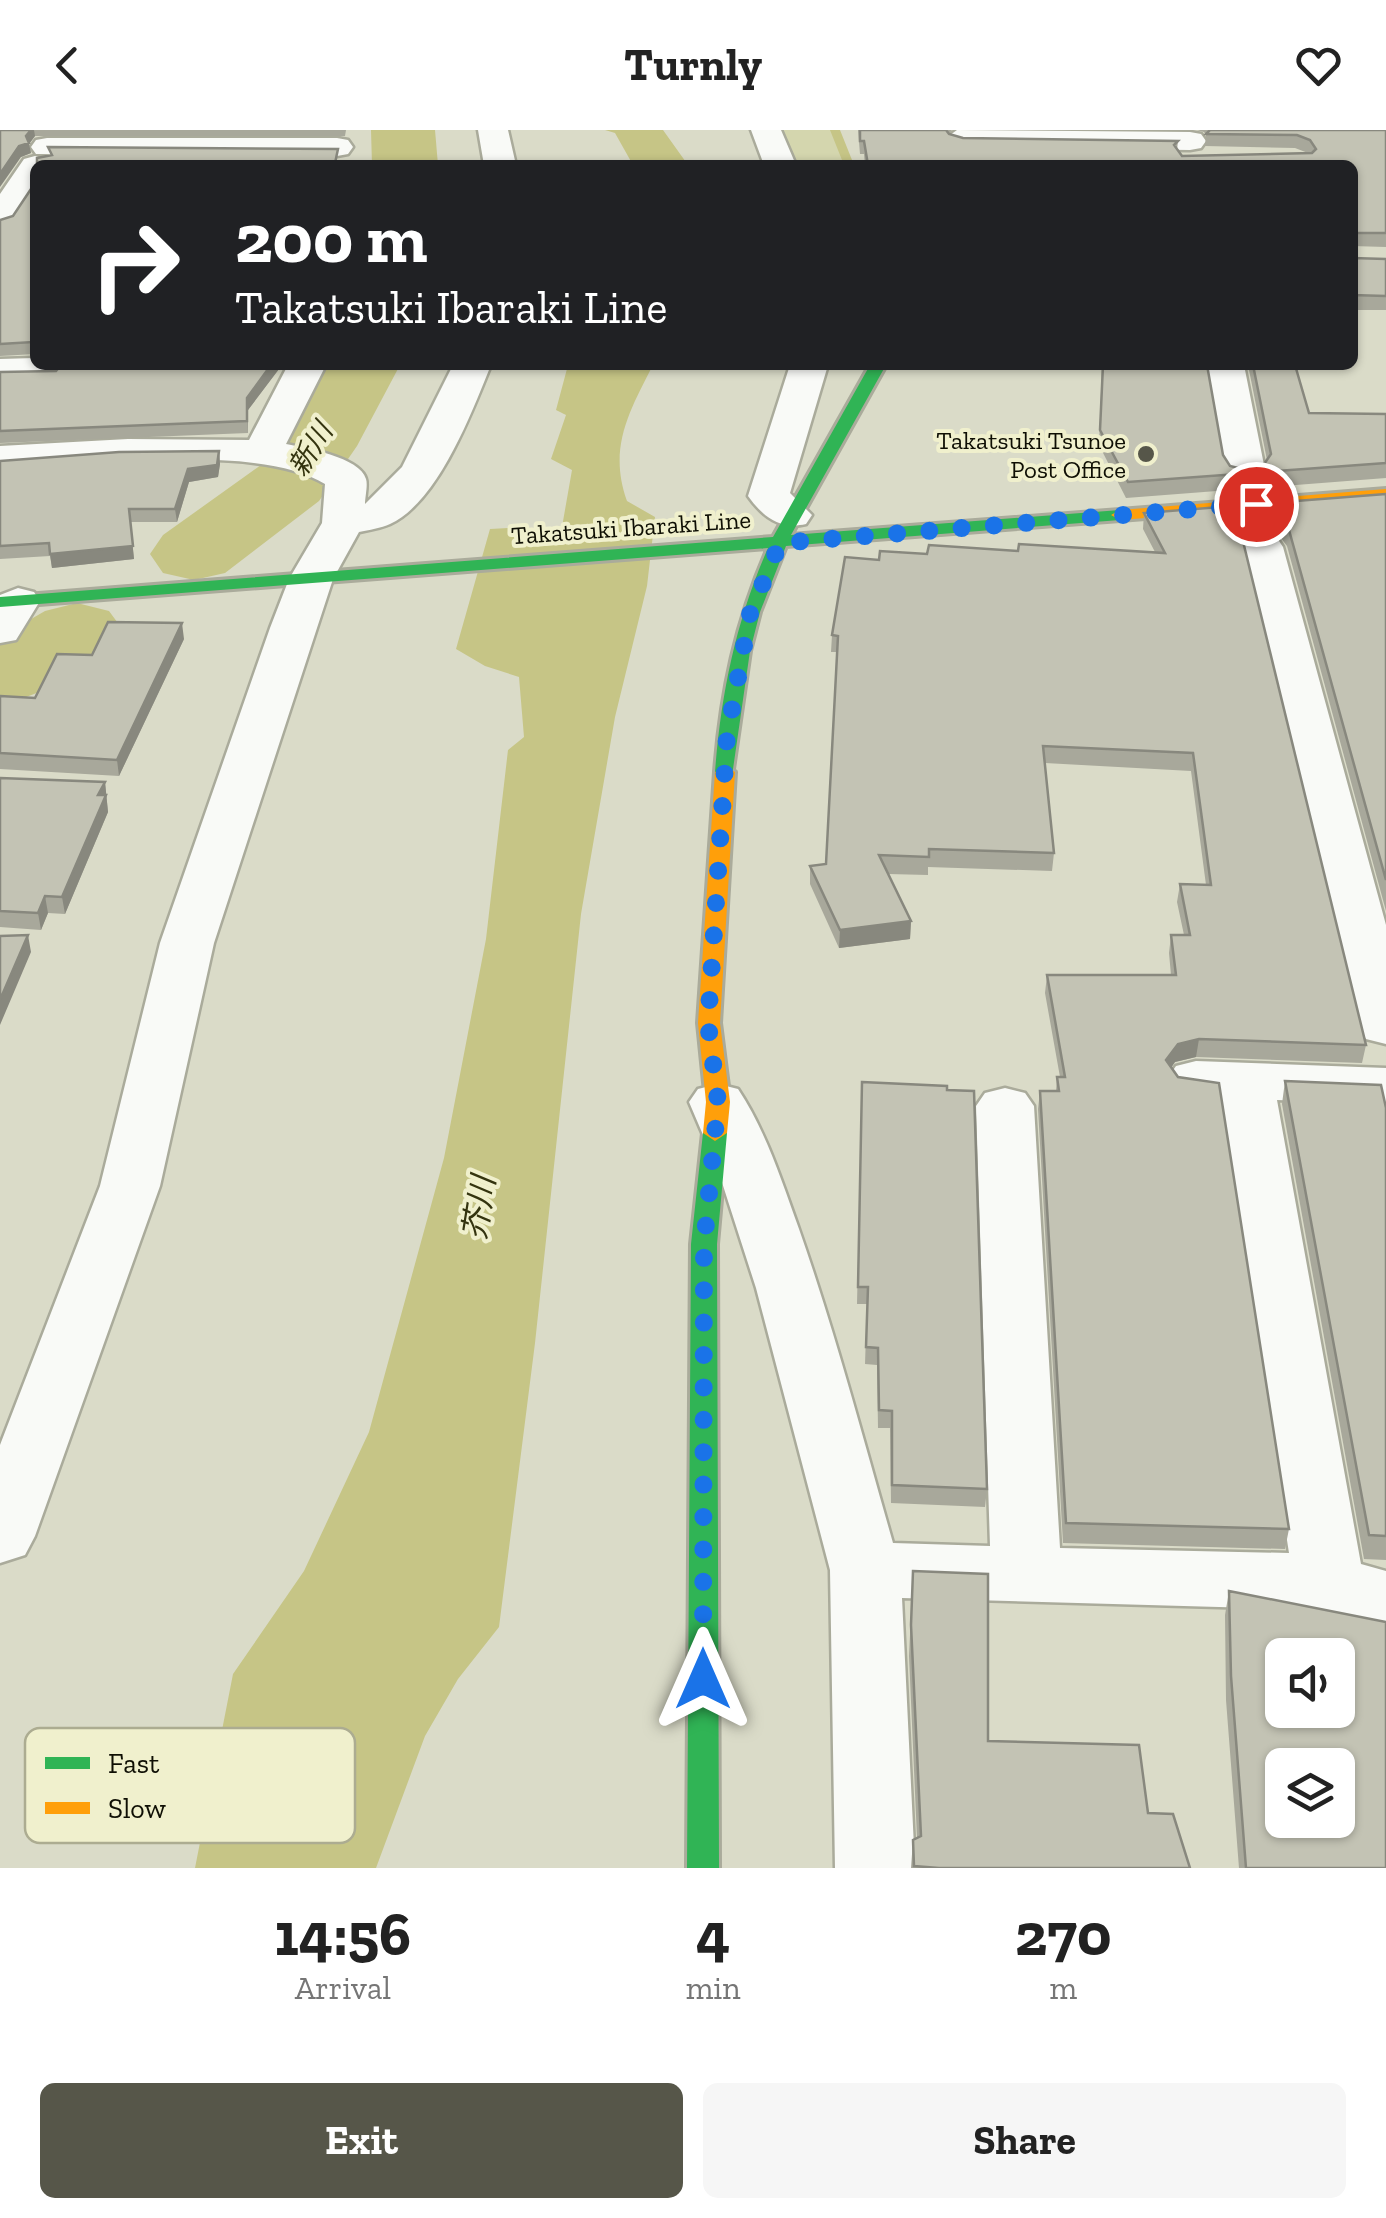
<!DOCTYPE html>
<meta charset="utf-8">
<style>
:root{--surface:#fff;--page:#f6f6f6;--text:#222;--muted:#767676;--accent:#565649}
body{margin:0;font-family:"Zilla Slab","Noto Sans JP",serif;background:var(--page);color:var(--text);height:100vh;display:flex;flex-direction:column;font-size:38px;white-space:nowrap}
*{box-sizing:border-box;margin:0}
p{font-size:32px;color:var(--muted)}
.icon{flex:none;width:55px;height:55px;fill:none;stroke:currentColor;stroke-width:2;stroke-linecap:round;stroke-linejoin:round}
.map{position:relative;height:1738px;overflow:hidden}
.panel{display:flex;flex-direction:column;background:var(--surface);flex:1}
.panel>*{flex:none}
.guide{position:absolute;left:30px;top:30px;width:1328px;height:210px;border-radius:15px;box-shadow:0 2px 8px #0004;background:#202124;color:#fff;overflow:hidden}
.tools{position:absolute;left:1265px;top:1508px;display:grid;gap:20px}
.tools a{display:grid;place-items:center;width:90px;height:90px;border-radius:15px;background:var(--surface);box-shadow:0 2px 8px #0004;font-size:50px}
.pin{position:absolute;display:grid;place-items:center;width:85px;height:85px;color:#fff;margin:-42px;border:5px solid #fff;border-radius:50%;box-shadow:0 2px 10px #0007}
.me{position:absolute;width:110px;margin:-55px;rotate:0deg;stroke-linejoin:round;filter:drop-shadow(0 0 8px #0008)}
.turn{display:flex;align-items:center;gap:35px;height:210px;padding:0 40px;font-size:45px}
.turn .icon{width:130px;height:130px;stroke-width:2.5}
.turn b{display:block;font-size:70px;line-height:85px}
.eta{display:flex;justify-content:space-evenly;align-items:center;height:170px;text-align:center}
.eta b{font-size:60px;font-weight:700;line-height:70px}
.button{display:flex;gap:20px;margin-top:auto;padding:20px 40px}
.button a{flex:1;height:115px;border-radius:15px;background:var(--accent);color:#fff;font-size:40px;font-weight:700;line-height:115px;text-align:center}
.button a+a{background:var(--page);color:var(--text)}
header{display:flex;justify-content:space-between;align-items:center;height:130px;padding:0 40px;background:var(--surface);font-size:45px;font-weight:700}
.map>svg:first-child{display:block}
</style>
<header><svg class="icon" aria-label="back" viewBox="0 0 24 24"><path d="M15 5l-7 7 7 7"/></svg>Turnly<svg class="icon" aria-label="heart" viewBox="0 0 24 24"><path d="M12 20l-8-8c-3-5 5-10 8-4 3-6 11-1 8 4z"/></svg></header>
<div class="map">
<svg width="1386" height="1738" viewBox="0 0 1386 1738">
<rect width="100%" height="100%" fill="#dadbc8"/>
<!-- green -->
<path fill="#d4d6ae" d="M 776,0 L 831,0 L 845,35 L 790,35 Z"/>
<!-- water -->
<path fill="#c6c586" d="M 605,0 L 663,0 L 688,35 L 633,35 L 615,3 Z
M 568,235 L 653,235 C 629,282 608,318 627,371 L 655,387 L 647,456 L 615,587 L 581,784 L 535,1213 L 499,1497 L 458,1549 L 425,1606 L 376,1738 L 195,1738 L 233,1544 L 304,1441 L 369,1302 L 444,1028 L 486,809 L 508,620 L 524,607 L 519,547 L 485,536 L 456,519 L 490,399 L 508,398 L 522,407 L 562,397 L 572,340 L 551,329 L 566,285 L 556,280 Z"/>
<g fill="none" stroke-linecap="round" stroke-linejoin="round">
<!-- stream -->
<path fill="#c6c586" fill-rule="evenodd" d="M 830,0 L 840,0 L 854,35 L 844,35 Z"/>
<!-- river -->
<path fill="#c6c586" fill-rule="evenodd" d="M 371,0 L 435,0 L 438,35 L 372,35 Z
M 324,235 L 400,235 L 357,316 L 319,371 L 225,443 L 194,450 L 163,443 L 150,424 L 163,405 L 261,335 Z
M 77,473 L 109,481 L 123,500 C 97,538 44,564 0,575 L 0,507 L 45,481 Z"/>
<defs>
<path id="street" d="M 478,0 L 508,0 L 516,35 L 484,35 Z
M 751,0 L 781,0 L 796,35 L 764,35 Z
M 957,0 L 1190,2 L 1201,4 L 1206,11 L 1201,18 L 1190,20 L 962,17 L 951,15 L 946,8 Z
M 47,8 L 337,8 L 348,10 L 353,17 L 348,24 L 337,26 L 36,24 L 31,17 L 36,10 Z
M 35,26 L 46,29 L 50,35 L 35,35 L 35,60 L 12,95 L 0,98 L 0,64 L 24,29 Z
M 35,228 L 35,235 L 68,235 L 58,249 L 0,251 L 0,229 Z
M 288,235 L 326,235 L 286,314 C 305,318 360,327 366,349 C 368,355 365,367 365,374 L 402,337 L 453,235 L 491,235 C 472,282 438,372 390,394 C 381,398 369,400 359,402 L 333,449 L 214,813 L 160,1056 L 35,1406 L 25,1425 L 0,1433 L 0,1315 L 100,1056 L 160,813 L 270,498 L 289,449 L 322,393 L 325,354 C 259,312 81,335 0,340 L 0,316 L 128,309 L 249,310 Z
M 790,235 L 828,235 L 790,363 L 812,385 L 806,394 C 780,400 763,387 748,366 Z
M 1206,235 L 1244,235 L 1265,340 L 1259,349 L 1245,352 L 1231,349 L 1225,340 Z
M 1262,404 L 1277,408 L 1283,417 L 1386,795 L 1386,914 L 1366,909 L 1358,897 L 1241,417 L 1247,408 Z
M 18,458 L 34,462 L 40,471 L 16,510 L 0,513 L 0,465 Z
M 1196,931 L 1386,938 L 1386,974 L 1277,970 L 1361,1434 L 1386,1441 L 1386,1497 L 1329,1480 L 902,1468 L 915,1738 L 835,1738 L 830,1440 L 756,1158 L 718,1040 L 689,972 L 698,959 L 718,954 L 738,959 C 766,1001 782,1052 799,1099 C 835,1202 863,1308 893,1413 L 990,1416 L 976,976 L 985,963 L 1005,958 L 1025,963 L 1034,976 L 1060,1418 L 1289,1423 L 1219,968 L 1176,962 L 1167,949 L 1176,936 Z"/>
<path id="fast" d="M 870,235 L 886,235 L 791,405 L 1120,380 L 1129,385 L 1120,390 L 786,416 L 760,482 L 750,521 L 732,646 L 718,646 L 715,642 C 721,563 736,491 768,418 L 0,477 L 0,467 L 773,407 Z
M 715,995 L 727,1003 L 717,1114 L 719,1738 L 687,1738 L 691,1114 L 703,1003 Z"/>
<path id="slow" d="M 1386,359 L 1386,369 L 1120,390 L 1111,385 L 1120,380 Z
M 725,636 L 735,642 L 720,893 L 730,972 L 727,1003 L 715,1011 L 703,1003 L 706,972 L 698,893 L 715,642 Z"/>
</defs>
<!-- street casing -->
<use href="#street" stroke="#aaab9b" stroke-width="5"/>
<!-- fast casing -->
<use href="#fast" stroke="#aaab9b" stroke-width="6"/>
<!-- slow casing -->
<use href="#slow" stroke="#aaab9b" stroke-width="6"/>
<!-- street -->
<use href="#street" fill="#f9faf7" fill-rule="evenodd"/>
<!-- fast -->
<use href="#fast" fill="#30b455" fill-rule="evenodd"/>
<!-- slow -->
<use href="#slow" fill="#ff9f0a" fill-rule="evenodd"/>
</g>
<!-- wall -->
<path fill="#a8a89b" d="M 0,0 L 346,0 L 345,6 L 35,6 L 29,14 L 31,23 L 21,27 Z
M 858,0 L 952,0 L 949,4 L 963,8 L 1178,11 L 1177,20 L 1182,26 L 1308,23 L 1295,18 L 1205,16 L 1206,5 L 1204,2 L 1197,0 L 1386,0 L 1386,117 L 1352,116 L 1352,35 L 865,35 L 864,24 L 860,24 Z
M 35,53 L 35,224 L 0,226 L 0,90 L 13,86 Z
M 1352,128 L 1386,129 L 1386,180 L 1352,180 Z
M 61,235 L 282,235 L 248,280 L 248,303 L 0,313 L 0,242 L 56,241 Z
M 1102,235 L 1207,235 L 1223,325 L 1230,336 L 1246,340 L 1262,337 L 1267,330 L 1248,235 L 1295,235 L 1309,283 L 1386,284 L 1386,348 L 1126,368 L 1099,315 Z
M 219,321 L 220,334 L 218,347 L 189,352 L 177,392 L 130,392 L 134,429 L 52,438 L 50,426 L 0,429 L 0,331 Z
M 1386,364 L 1386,781 L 1287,416 L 1278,404 L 1263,400 L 1246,404 L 1242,409 L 1366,915 L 1362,933 L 1196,927 L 1175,932 L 1171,938 L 1289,1399 L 1285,1419 L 1063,1413 L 1038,979 L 1040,961 L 1056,961 L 1057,947 L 1060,947 L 1045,863 L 1047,845 L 1171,845 L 1169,823 L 1171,805 L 1184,805 L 1177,772 L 1180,754 L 1206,755 L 1191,641 L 1045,633 L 1054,723 L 1052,741 L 928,737 L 928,745 L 888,744 L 911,791 L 910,809 L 839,818 L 810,754 L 810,736 L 826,734 L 837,522 L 831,522 L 832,505 L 879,430 L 927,424 L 1018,421 L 1155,422 L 1143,399 L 1144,383 Z
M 184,509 L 119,646 L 0,639 L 0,566 L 35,568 L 92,525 Z
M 0,648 L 105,652 L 108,682 L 65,784 L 48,783 L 41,800 L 0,797 Z
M 1285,951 L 1386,978 L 1386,1430 L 1364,1429 L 1282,974 Z
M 862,952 L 987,1359 L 985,1377 L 891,1373 L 890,1298 L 878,1298 L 877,1235 L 865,1234 L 867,1174 L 857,1174 Z
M 913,1441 L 988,1611 L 1148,1683 L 1190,1738 L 911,1738 L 913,1710 L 917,1708 L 909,1526 Z
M 1229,1461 L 1386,1738 L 1239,1738 L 1226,1570 L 1225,1485 Z"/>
<!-- shaded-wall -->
<path fill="#88887e" d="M 31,0 L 34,0 L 35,6 L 29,14 L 31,23 L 21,27 L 0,57 L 0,44 Z
M 271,235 L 282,235 L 248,280 L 248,303 L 247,268 Z
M 219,321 L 220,334 L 218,347 L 189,352 L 177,392 L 175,379 L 188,339 Z
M 129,379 L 134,429 L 52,438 L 50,424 Z
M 1265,385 L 1263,400 L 1246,404 L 1238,415 L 1240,399 L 1248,388 Z
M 182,493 L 184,509 L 119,646 L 117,630 Z
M 105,652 L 108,682 L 65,784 L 62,767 L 98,665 Z
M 45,766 L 48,783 L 41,800 L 38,783 Z
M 911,791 L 910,809 L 839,818 L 840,800 Z
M 28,805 L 31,822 L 0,895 L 0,870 Z
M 1199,909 L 1196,927 L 1175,932 L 1163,949 L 1166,930 L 1178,914 Z"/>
<!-- building -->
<path fill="#c3c3b4" stroke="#88887e" stroke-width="2.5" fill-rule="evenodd" d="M 0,0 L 31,0 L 26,6 L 29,13 L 19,16 L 0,44 Z
M 860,0 L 946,0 L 949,4 L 963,8 L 1178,11 L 1174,15 L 1182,26 L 1312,23 L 1316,19 L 1310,10 L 1297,5 L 1206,4 L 1210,0 L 1386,0 L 1386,103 L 1352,103 L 1352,35 L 868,35 L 864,11 L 860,11 Z
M 48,17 L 338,19 L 335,33 L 354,33 L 353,35 L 37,35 L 37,28 L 52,25 Z
M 35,53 L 35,216 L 33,212 L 0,214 L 0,90 L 13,86 Z
M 1352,128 L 1386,129 L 1386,166 L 1352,165 Z
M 61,235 L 271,235 L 247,268 L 247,291 L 0,301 L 0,242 L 56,241 Z
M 1103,235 L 1207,235 L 1223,325 L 1230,336 L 1246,340 L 1262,337 L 1271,324 L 1253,235 L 1295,235 L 1309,283 L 1386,284 L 1386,333 L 1128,352 L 1100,300 Z
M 219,321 L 217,335 L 188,339 L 175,379 L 129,379 L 133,416 L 50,424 L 49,413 L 0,416 L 0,331 L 119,322 Z
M 1386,364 L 1386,750 L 1289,400 L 1280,388 L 1265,385 L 1248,388 L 1240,399 L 1366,915 L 1199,909 L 1178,914 L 1166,930 L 1178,947 L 1219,953 L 1289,1399 L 1066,1393 L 1040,961 L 1059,961 L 1057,947 L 1065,947 L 1047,845 L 1176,845 L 1171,805 L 1190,805 L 1180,754 L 1211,755 L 1193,623 L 1043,616 L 1054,723 L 929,719 L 929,727 L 879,725 L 911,791 L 840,800 L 810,736 L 826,734 L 838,506 L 832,505 L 845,427 L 879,430 L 880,421 L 927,424 L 929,415 L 1018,421 L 1019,414 L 1165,423 L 1144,383 Z
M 108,492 L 182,493 L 117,630 L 0,623 L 0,566 L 35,568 L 57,524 L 92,525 Z
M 0,648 L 105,652 L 98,665 L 106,665 L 62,767 L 45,766 L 38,783 L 0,781 Z
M 28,805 L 0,870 L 0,806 Z
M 1285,951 L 1381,955 L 1386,978 L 1386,1406 L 1369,1405 Z
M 862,952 L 947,956 L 947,960 L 974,961 L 987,1359 L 892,1355 L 892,1281 L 879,1280 L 878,1218 L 866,1217 L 868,1157 L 858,1157 Z
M 913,1441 L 988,1444 L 988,1611 L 1139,1615 L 1148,1683 L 1173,1684 L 1190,1738 L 939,1738 L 914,1736 L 913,1710 L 921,1706 L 911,1495 Z
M 1229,1461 L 1386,1492 L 1386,1738 L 1246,1738 L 1231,1546 ZM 1282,1525 L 1338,1525 L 1338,1580 L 1282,1580 ZM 1282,1635 L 1338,1635 L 1338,1690 L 1282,1690 Z"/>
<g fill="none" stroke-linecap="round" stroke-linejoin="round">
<!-- route -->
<path stroke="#1a73e8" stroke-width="18" stroke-dasharray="0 32.4" d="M 703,1549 L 704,1114 L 718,972 L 708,893 L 727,606 L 750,484 L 780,413 L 1256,374"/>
</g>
<!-- markers -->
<circle fill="#565649" stroke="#f0f0cd" stroke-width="4" cx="1146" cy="324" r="10"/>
<g text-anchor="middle" stroke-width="8" stroke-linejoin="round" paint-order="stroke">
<!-- far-poi labels -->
<g font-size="25" fill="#0f0f04" stroke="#f0f0cd" text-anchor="end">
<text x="1126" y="319">Takatsuki Tsunoe<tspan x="1126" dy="29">Post Office</tspan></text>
</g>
<!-- far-street labels -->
<g font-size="25" fill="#0f0f04" stroke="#f0f0cd">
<text transform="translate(631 397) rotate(-4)" y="9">Takatsuki Ibaraki Line</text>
</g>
<!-- far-water labels -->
<g font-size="28" font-style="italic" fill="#34340f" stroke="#f0f0cd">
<text transform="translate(310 319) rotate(-58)" y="10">新川</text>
</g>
<!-- water labels -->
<g font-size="32" font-style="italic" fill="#34340f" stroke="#f0f0cd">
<text transform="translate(479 1078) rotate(-81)" y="11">芥川</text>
</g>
</g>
<!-- legend -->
<rect x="25" y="1598" width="330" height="115" rx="15" fill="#f0f0cd" stroke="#acac91" stroke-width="2.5"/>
<rect x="45" y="1627" width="45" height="12" fill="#30b455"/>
<rect x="45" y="1672" width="45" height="12" fill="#ff9f0a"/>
<g font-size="28" fill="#0f0f04">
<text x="108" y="1643">Fast</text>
<text x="108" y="1688">Slow</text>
</g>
</svg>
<div class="tools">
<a><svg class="icon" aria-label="sound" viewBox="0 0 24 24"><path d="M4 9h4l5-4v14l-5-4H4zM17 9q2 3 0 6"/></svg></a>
<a><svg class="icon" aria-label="layers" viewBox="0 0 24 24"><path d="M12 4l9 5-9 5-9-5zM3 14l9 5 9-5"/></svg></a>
</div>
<div class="pin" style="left:1256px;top:374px;background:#d93025"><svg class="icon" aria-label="arrive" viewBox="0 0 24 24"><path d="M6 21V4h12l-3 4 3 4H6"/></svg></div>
<svg class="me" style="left:703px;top:1549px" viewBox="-20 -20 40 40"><path d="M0-17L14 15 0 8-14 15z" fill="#1a73e8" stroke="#fff" stroke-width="4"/></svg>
<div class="guide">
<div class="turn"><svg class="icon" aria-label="right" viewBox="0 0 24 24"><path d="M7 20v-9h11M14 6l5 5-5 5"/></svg><div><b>200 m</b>Takatsuki Ibaraki Line</div></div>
</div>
</div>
<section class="panel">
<div class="eta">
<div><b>14:56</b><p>Arrival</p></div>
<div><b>4</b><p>min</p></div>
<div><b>270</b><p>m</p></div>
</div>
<div class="button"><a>Exit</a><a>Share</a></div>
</section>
